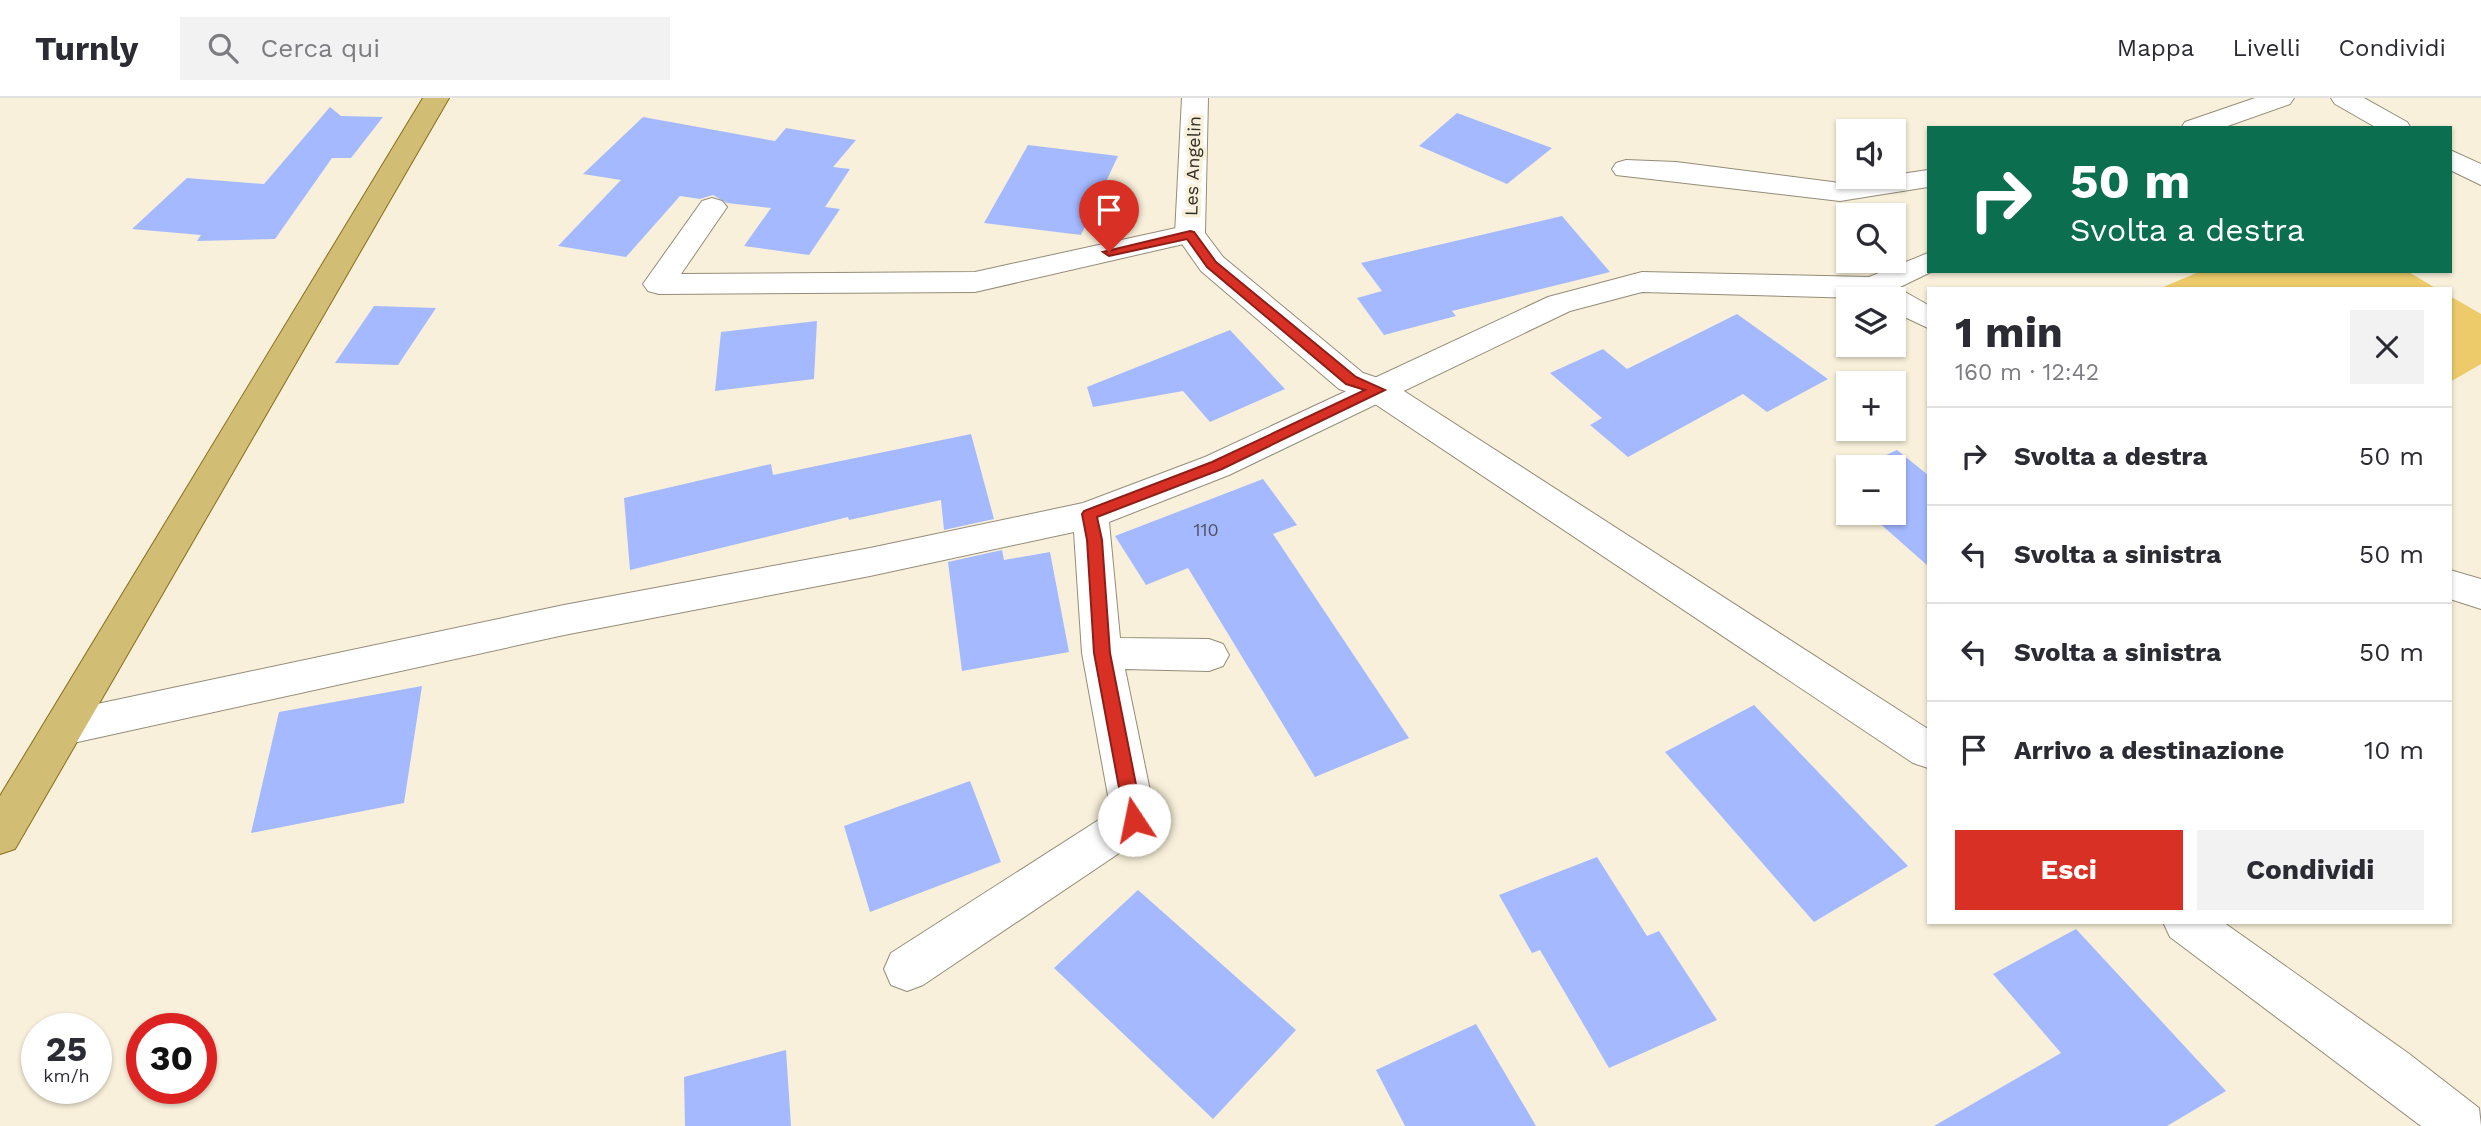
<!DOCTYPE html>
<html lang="it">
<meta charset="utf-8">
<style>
:root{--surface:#fff;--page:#f2f2f3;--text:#2b2b33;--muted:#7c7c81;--line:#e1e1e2;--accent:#d93025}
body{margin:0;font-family:"Work Sans",sans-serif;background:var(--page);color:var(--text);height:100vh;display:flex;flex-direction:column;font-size:26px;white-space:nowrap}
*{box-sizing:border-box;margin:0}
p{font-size:23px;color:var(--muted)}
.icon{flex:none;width:38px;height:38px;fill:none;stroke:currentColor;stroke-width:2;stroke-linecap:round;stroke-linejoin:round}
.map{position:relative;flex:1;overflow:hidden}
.sheet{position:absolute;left:1927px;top:189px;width:525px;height:637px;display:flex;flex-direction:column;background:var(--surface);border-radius:0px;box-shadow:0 2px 5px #0004}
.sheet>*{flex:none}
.guide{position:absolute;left:1927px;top:28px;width:525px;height:147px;border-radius:0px;box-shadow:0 2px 5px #0004;background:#0b6e4f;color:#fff;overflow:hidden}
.controls{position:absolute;left:1836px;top:21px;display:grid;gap:14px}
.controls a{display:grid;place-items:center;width:70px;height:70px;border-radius:0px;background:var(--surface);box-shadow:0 2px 5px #0004;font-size:35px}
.speed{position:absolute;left:21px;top:915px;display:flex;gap:14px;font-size:35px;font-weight:700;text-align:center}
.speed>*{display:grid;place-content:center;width:91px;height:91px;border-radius:50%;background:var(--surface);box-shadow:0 2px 5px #0004;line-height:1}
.speed small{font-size:18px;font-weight:400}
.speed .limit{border:10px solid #d22;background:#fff;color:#111}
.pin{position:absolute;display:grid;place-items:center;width:60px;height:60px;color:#fff;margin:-72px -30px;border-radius:50% 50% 50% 0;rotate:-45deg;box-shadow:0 0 7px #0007}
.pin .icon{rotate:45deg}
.me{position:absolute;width:77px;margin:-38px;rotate:349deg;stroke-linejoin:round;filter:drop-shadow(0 0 5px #0008)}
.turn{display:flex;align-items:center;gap:24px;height:147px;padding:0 28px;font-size:32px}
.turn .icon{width:91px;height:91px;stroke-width:2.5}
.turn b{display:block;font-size:49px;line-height:60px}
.round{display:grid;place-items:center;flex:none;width:74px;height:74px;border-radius:0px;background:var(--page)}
.headline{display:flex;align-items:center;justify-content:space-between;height:119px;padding:0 28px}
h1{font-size:42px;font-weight:700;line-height:52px}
.primary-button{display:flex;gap:14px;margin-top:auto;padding:14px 28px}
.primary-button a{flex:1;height:80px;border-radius:0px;background:var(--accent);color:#fff;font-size:28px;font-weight:700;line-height:80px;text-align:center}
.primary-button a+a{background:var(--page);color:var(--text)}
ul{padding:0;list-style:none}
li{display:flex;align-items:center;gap:21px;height:98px;padding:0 28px;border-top:2px solid var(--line)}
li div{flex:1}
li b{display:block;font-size:26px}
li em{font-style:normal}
header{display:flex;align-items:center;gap:42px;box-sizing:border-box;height:98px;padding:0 35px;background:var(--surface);border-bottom:2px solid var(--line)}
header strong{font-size:33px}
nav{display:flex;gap:38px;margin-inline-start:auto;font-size:24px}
.search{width:490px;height:63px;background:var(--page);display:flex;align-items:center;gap:18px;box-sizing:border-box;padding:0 24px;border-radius:0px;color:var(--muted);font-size:26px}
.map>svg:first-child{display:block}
</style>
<header>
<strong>Turnly</strong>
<div class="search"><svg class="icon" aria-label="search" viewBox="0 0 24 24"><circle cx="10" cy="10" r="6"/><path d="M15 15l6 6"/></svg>Cerca qui</div>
<nav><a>Mappa</a><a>Livelli</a><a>Condividi</a></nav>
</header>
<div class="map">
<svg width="2481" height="1028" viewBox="0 0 2481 1028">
<rect width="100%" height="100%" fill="#f8f0da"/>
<!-- green -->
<path fill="#edcb6b" d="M 2201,173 L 2407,173 L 2437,191 L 2161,190 Z
M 2450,198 L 2481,216 L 2481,266 L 2450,284 Z"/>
<!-- building -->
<path fill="#a4b9ff" d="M 330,9 L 341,18 L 383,19 L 351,60 L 332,60 L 275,141 L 197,143 L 201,137 L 132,131 L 187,80 L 264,86 Z
M 1457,15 L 1552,50 L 1507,86 L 1419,48 Z
M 643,19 L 775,43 L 786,30 L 856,42 L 833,69 L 850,71 L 825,109 L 840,111 L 809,157 L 744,148 L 771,110 L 727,105 L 713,97 L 700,101 L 680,98 L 626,159 L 558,148 L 621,82 L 583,76 Z
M 1028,47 L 1118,58 L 1081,137 L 984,125 Z
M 1562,118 L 1610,174 L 1452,213 L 1456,218 L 1384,237 L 1357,200 L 1382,193 L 1361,165 Z
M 374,208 L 436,210 L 398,267 L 335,265 Z
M 1737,216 L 1828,281 L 1767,314 L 1743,296 L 1628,359 L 1590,327 L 1602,320 L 1550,275 L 1603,251 L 1627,271 Z
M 817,223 L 814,281 L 715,293 L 721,234 Z
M 1230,232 L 1285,291 L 1210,324 L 1183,293 L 1093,309 L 1087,289 Z
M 971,336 L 994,421 L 944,432 L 941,402 L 849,422 L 848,419 L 630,472 L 624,400 L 771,366 L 773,377 Z
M 1897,352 L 1928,377 L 1928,468 L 1868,415 L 1894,415 L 1894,369 L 1860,369 Z
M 1263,381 L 1297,427 L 1273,436 L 1409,640 L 1315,679 L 1188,470 L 1146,487 L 1115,438 Z
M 1002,452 L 1004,462 L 1050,454 L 1069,554 L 962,573 L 948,464 Z
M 422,588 L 404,705 L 251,735 L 279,614 Z
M 1754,607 L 1908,768 L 1814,824 L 1665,654 Z
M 970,683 L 1001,764 L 870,814 L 844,728 Z
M 1597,759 L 1647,838 L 1659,833 L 1717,922 L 1609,970 L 1540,852 L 1532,855 L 1499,797 Z
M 1138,792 L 1296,932 L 1213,1021 L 1054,870 Z
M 2076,831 L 2226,993 L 2167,1028 L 1934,1028 L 2061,955 L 1993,876 Z
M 1476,926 L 1536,1028 L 1405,1028 L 1376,972 Z
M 786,952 L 791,1028 L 685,1028 L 684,979 Z"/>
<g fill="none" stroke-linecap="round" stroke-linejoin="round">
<defs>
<path id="minor" d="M 2255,0 L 2294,0 L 2290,6 L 2222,30 L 2181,30 L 2185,24 Z
M 2331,0 L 2364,0 L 2407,24 L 2411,30 L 2377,30 L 2335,6 Z
M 2450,52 L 2481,66 L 2481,87 L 2450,72 Z
M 1626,62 L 1676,64 L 1840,85 L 1928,72 L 1928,89 L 1840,103 L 1616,77 L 1612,71 L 1616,65 Z
M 712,100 L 722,103 L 727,109 L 681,176 L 975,174 L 1190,127 L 1201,130 L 1205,136 L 1201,142 L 975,194 L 659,196 L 648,193 L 643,186 L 648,179 L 702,103 Z
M 1928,155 L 1928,173 L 1933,173 L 1898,190 L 1928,207 L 1928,230 L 1894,214 L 1894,201 L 1642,194 L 1570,213 L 1229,377 L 1109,424 L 1120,540 L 1209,541 L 1223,546 L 1229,557 L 1223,568 L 1209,573 L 1125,571 L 1156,722 L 1149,735 L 923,887 L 907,893 L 891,887 L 884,871 L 891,855 L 1111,714 L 1082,555 L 1074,434 L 870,478 L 564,537 L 64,647 L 49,642 L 43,630 L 49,618 L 64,613 L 564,507 L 870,450 L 1083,405 L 1205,359 L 1548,199 L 1642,174 L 1869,179 Z
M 2450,472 L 2481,481 L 2481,511 L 2450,501 Z"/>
<path id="tertiary" d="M 1182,0 L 1208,0 L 1205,135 L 1223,159 L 1363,275 L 1390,284 L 1928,631 L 1928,670 L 1913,665 L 1366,300 L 1339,291 L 1201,173 L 1175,136 Z
M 2163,824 L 2223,824 L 2408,955 L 2479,1010 L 2481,1028 L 2421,1028 L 2170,839 Z"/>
<path id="primary" d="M 423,0 L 449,0 L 15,751 L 0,756 L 0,698 Z"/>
</defs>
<!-- minor casing -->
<use href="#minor" stroke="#948c78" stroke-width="2"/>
<!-- tertiary casing -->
<use href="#tertiary" stroke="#948c78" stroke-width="2"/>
<!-- primary casing -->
<use href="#primary" stroke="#866e1c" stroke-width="2"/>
<!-- minor -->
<use href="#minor" fill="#fff" fill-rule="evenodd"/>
<!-- tertiary -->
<use href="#tertiary" fill="#fff" fill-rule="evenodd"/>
<!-- primary -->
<use href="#primary" fill="#d2bd74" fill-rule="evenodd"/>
</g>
<!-- route -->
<path fill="#d93025" stroke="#8d1f18" stroke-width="2" d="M 1190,133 L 1194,134 L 1216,164 L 1356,279 L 1385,292 L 1222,371 L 1097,419 L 1102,442 L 1110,555 L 1143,722 L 1134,730 L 1125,722 L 1094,555 L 1087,442 L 1082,416 L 1084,413 L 1212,364 L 1365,292 L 1346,286 L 1207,169 L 1187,141 L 1109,158 L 1103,154 Z"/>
<g text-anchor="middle" stroke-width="7" stroke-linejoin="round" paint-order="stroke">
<!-- far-street labels -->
<g font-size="18" fill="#312e26" stroke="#f8f0da">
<text transform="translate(1193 68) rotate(-88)" y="6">Les Angelin</text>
</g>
<!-- number labels -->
<g font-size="18" fill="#4e515c">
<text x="1206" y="438">110</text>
</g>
</g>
</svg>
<div class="controls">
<a><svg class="icon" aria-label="sound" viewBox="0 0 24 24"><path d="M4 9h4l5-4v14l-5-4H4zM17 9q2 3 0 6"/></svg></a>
<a><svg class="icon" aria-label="search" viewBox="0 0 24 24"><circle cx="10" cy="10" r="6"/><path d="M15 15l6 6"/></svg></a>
<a><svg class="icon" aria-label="layers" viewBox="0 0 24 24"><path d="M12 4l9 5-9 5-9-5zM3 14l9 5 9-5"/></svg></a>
<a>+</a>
<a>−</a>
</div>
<div class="speed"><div>25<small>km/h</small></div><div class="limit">30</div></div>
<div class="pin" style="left:1109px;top:154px;background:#d93025"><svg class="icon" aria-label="arrive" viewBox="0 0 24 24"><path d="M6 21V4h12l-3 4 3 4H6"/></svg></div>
<svg class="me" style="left:1134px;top:722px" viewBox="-20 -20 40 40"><circle r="19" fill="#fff"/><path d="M0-13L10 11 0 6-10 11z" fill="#d93025"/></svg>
<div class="guide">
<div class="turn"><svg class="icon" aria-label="right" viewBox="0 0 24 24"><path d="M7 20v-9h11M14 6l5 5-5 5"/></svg><div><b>50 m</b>Svolta a destra</div></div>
</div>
<section class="sheet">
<div class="headline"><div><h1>1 min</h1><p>160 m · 12:42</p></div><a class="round"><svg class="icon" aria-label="close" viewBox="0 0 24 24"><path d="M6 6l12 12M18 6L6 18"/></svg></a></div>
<ul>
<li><svg class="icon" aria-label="right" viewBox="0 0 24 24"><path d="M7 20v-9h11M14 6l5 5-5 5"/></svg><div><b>Svolta a destra</b></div><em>50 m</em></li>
<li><svg class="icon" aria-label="left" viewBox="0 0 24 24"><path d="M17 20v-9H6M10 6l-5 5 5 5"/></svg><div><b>Svolta a sinistra</b></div><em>50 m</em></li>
<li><svg class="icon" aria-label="left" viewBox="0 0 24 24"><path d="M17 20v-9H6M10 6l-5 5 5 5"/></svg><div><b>Svolta a sinistra</b></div><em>50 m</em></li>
<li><svg class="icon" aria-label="arrive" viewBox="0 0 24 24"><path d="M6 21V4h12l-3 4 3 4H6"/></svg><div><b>Arrivo a destinazione</b></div><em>10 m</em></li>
</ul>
<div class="primary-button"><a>Esci</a><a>Condividi</a></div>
</section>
</div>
